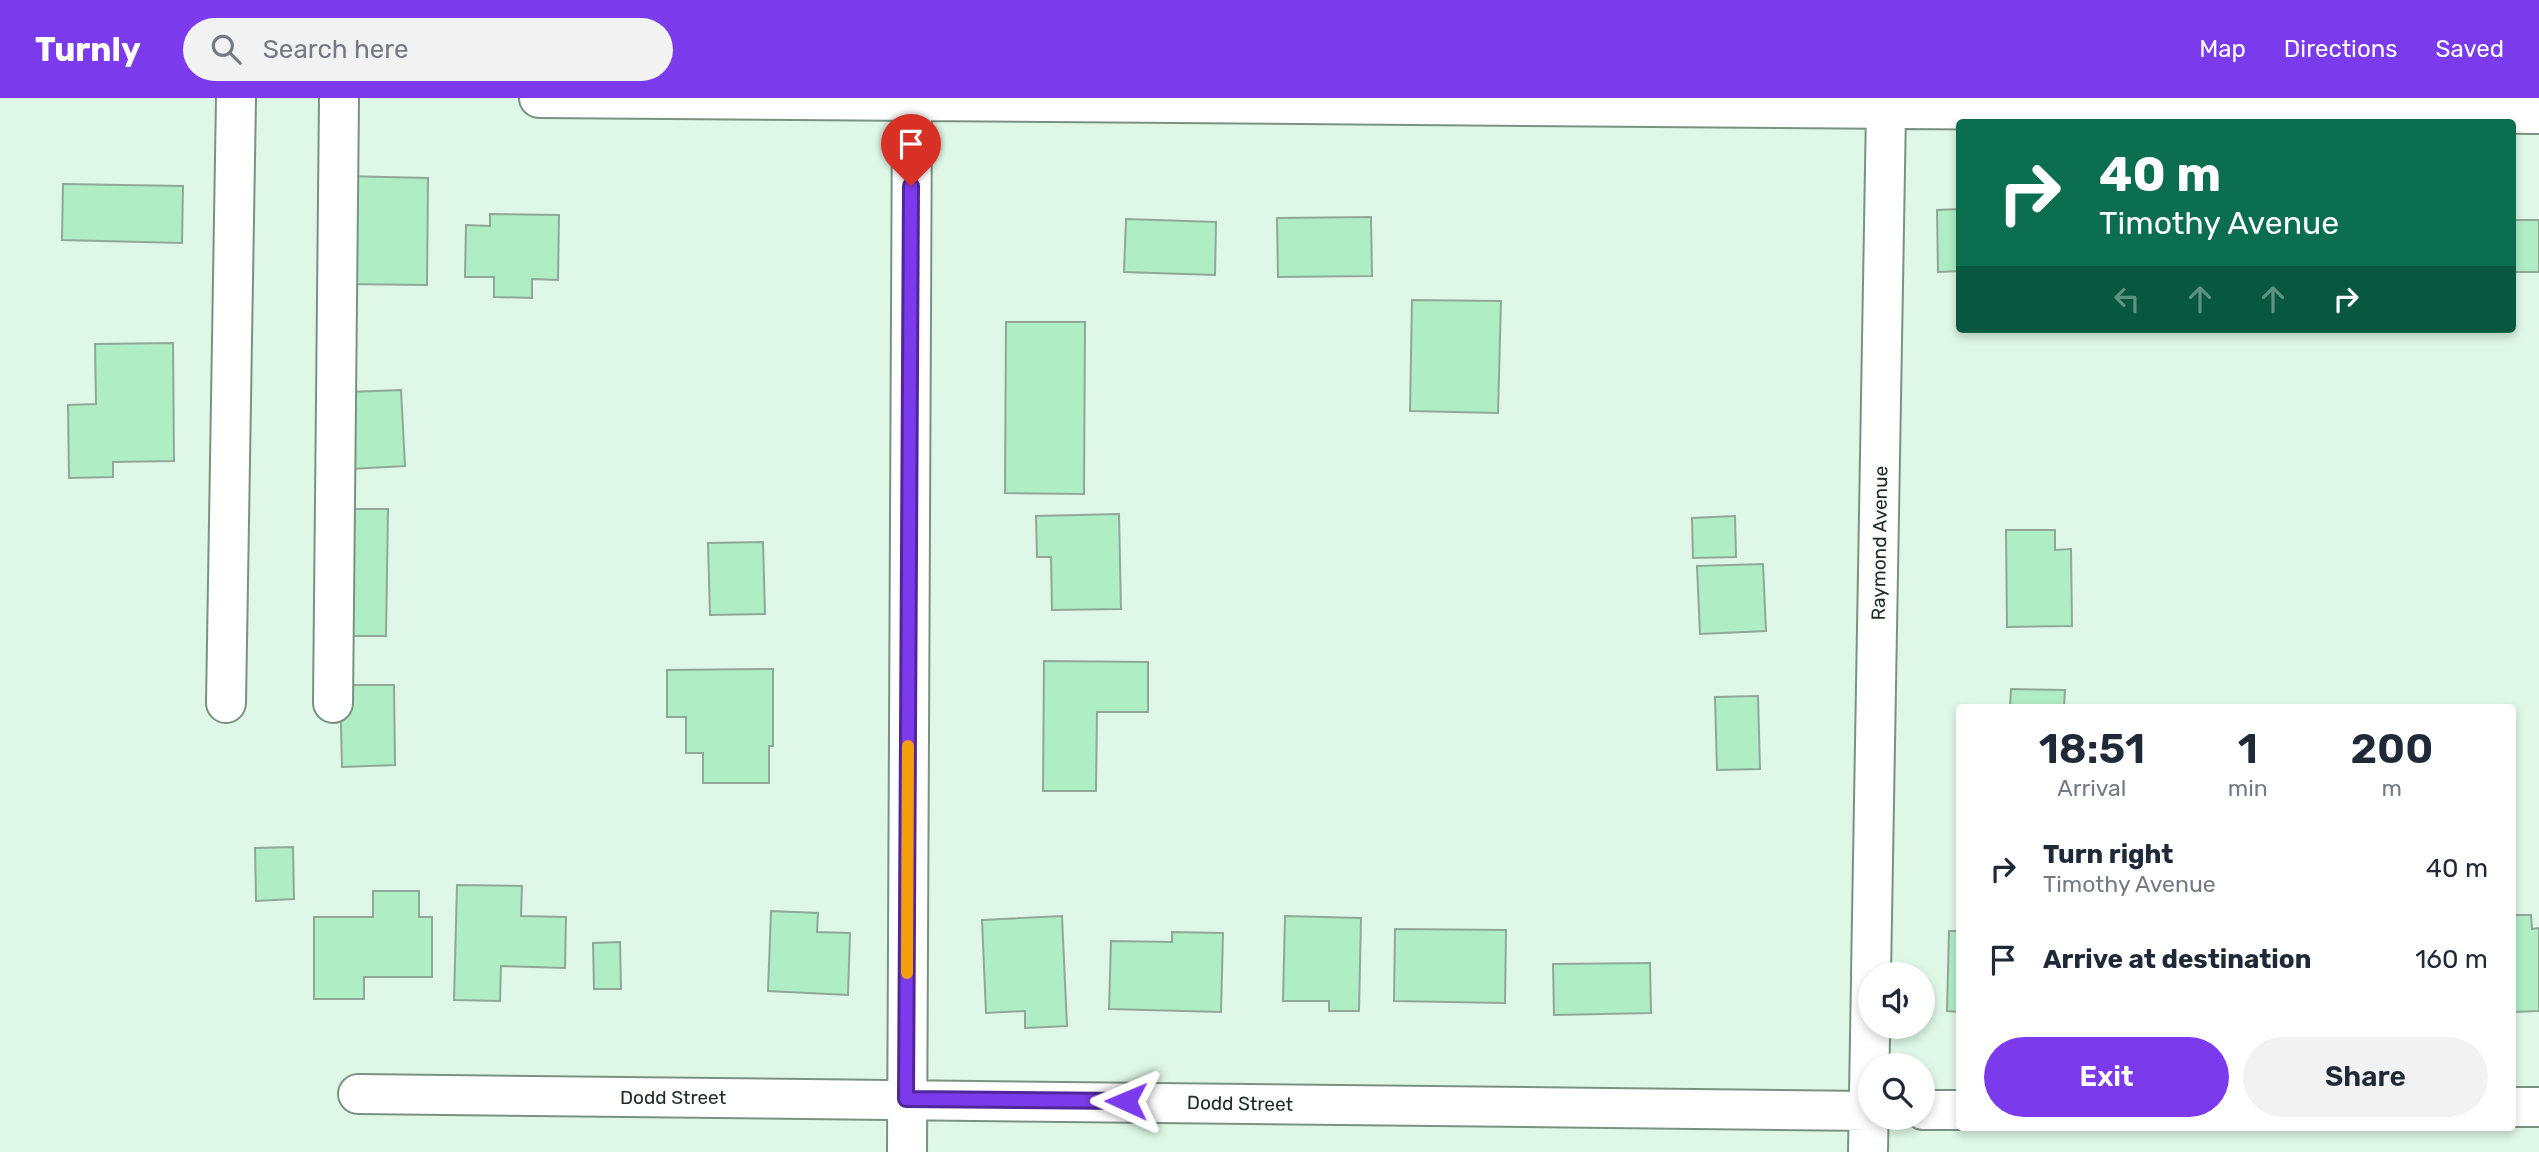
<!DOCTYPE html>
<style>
:root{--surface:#fff;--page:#f2f2f3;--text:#1f2937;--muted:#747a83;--accent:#7c3aed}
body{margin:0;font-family:Rubik,sans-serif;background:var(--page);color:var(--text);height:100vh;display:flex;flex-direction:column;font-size:26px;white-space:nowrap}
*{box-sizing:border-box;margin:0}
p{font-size:23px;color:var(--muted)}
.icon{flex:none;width:38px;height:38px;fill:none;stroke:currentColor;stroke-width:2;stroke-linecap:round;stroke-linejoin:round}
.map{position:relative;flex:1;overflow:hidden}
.side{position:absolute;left:1956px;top:606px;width:560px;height:427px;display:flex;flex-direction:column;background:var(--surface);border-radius:7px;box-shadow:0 4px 10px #0003}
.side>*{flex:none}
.top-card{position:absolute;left:1956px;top:21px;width:560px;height:214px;border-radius:7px;box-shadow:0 4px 10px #0003;background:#0b6e4f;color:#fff;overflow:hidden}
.buttons{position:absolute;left:1858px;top:864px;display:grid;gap:14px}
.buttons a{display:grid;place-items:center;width:77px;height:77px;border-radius:50%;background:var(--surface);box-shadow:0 4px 10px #0003;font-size:35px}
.pin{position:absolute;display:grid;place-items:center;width:60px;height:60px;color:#fff;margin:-72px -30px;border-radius:50% 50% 50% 0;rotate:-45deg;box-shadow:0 0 7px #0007}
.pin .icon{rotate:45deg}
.me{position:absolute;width:77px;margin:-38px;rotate:271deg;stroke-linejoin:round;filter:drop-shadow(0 0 5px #0008)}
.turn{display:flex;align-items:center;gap:24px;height:147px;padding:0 28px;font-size:32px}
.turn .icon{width:91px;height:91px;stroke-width:2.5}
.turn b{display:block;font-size:49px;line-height:60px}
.lanes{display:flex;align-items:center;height:66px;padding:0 28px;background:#0003;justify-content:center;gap:35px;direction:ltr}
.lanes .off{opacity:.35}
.eta{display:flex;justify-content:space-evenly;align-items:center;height:119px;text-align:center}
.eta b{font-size:42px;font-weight:600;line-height:49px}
.cta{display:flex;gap:14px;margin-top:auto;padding:14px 28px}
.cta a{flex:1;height:80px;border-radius:42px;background:var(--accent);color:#fff;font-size:28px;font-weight:600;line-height:80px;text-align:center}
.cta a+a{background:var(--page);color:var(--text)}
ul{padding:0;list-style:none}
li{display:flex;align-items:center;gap:21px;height:91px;padding:0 28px}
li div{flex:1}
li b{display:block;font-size:26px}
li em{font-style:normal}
header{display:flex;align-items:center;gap:42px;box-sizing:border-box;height:98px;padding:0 35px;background:var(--accent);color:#fff}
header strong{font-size:33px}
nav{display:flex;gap:38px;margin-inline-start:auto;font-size:24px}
.search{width:490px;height:63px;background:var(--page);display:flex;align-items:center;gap:18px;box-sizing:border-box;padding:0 24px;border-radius:38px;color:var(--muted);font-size:26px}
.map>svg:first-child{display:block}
</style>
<header>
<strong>Turnly</strong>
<div class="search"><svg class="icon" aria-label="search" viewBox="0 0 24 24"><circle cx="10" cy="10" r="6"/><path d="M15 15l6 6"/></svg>Search here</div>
<nav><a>Map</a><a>Directions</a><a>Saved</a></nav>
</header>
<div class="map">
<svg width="2539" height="1054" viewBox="0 0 2539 1054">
<rect width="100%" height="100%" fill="#def7e6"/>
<!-- building -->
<path fill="#afedc5" stroke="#91a898" stroke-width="2" d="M 343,78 L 428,80 L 427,187 L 342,186 Z
M 63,86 L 183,88 L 182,145 L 62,142 Z
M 1960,111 L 1960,173 L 1938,174 L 1937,112 Z
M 490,116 L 559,117 L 558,182 L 532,181 L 532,200 L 494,199 L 494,179 L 465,179 L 466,127 L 490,128 Z
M 1371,119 L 1372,178 L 1278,179 L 1277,120 Z
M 1126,121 L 1216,124 L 1215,177 L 1124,174 Z
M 2513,122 L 2539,122 L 2539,174 L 2513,174 Z
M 1412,202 L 1501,203 L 1498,315 L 1410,313 Z
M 1006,224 L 1085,224 L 1084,396 L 1005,395 Z
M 173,245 L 174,363 L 113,364 L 113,379 L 69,380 L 68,307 L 96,306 L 95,246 Z
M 401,292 L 405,368 L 351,371 L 348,294 Z
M 337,411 L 388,411 L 386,538 L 335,538 Z
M 1119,416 L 1121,511 L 1052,512 L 1051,459 L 1037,459 L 1036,418 Z
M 1735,418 L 1736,459 L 1693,460 L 1692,420 Z
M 2006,432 L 2055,432 L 2055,452 L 2071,451 L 2072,528 L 2007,529 Z
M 763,444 L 765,516 L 710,517 L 708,445 Z
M 1763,466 L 1766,533 L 1700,536 L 1697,468 Z
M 1044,563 L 1148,564 L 1148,614 L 1097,614 L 1096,693 L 1043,693 Z
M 773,571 L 773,648 L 769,648 L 769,685 L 703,685 L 703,655 L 686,655 L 686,619 L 667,619 L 667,572 Z
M 340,587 L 394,587 L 395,667 L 342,669 Z
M 2011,591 L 2065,592 L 2064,609 L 2010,609 Z
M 1758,598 L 1760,671 L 1717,672 L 1715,599 Z
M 293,749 L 294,801 L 256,803 L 255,750 Z
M 457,787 L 522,788 L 521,818 L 566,819 L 565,870 L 501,868 L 500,903 L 454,902 Z
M 373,793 L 419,793 L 419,819 L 432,819 L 432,879 L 364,879 L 364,901 L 314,901 L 314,819 L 373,819 Z
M 771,813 L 818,815 L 817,834 L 850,835 L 848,897 L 768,893 Z
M 2513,817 L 2531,817 L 2532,831 L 2539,830 L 2539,913 L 2513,914 Z
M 1062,818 L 1067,928 L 1025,930 L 1025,913 L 986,915 L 982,822 Z
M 1285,818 L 1361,820 L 1359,913 L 1329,913 L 1329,903 L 1283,903 Z
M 1395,831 L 1506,832 L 1505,905 L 1394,903 Z
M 1949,833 L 1960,833 L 1960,914 L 1947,913 Z
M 1172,834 L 1223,835 L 1221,914 L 1109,911 L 1111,843 L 1172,844 Z
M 620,844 L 621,891 L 594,891 L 593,845 Z
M 1650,865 L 1651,915 L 1554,917 L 1553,866 Z"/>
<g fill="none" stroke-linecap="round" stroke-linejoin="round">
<defs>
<path id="minor" d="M 539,0 L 2539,16
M 226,605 L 236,0
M 333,605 L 339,0
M 1871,877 L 1886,13
M 358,996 L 1871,1013
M 2513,1009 L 2539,1009
M 1923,1012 L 1960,1012
M 907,1054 L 912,5
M 1868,1054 L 1871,881"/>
</defs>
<!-- minor casing -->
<use href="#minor" stroke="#7a9282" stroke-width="42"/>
<!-- minor -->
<use href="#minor" stroke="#fff" stroke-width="38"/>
</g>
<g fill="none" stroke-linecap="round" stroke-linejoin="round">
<defs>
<path id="route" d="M 911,88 L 906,1001 L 1126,1003"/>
</defs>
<!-- route casing -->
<use href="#route" stroke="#51269a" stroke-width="18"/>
<!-- route -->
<use href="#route" stroke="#7c3aed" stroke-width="12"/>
<!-- slow -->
<path stroke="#f59e0b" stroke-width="12" d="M 907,875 L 908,648"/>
</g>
<g text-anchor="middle" stroke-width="5" stroke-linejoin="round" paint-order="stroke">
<!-- street labels -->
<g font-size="19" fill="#212b24" stroke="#fafffb">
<text transform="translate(1879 445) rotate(-89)" y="7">Raymond Avenue</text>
<text x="673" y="1006">Dodd Street</text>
<text transform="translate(1240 1005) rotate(1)" y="7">Dodd Street</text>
</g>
</g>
</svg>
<div class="buttons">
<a><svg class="icon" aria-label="sound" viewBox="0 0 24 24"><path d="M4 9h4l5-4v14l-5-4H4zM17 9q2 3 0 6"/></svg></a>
<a><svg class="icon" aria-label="search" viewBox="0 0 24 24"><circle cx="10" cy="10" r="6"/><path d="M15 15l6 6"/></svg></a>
</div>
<div class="pin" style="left:911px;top:88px;background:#d93025"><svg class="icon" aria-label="arrive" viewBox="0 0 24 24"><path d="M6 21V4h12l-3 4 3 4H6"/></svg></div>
<svg class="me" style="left:1126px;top:1003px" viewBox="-20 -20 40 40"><path d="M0-17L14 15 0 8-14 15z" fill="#7c3aed" stroke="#fff" stroke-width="4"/></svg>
<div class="top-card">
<div class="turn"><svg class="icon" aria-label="right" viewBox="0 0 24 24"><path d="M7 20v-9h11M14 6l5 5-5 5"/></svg><div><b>40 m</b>Timothy Avenue</div></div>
<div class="lanes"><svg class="icon off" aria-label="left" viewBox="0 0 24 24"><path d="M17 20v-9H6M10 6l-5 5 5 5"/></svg><svg class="icon off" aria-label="ahead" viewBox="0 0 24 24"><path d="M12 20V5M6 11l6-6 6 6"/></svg><svg class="icon off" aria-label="ahead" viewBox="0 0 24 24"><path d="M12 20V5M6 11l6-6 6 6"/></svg><svg class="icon" aria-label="right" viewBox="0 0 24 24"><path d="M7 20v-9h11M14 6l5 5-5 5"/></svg></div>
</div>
<section class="side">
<div class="eta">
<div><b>18:51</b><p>Arrival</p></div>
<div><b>1</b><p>min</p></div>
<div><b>200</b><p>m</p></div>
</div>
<ul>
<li><svg class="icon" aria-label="right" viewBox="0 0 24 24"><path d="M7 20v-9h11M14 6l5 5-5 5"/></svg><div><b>Turn right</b><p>Timothy Avenue</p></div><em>40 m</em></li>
<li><svg class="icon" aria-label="arrive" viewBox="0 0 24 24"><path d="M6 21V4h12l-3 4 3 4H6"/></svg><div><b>Arrive at destination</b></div><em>160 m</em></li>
</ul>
<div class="cta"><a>Exit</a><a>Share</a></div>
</section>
</div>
